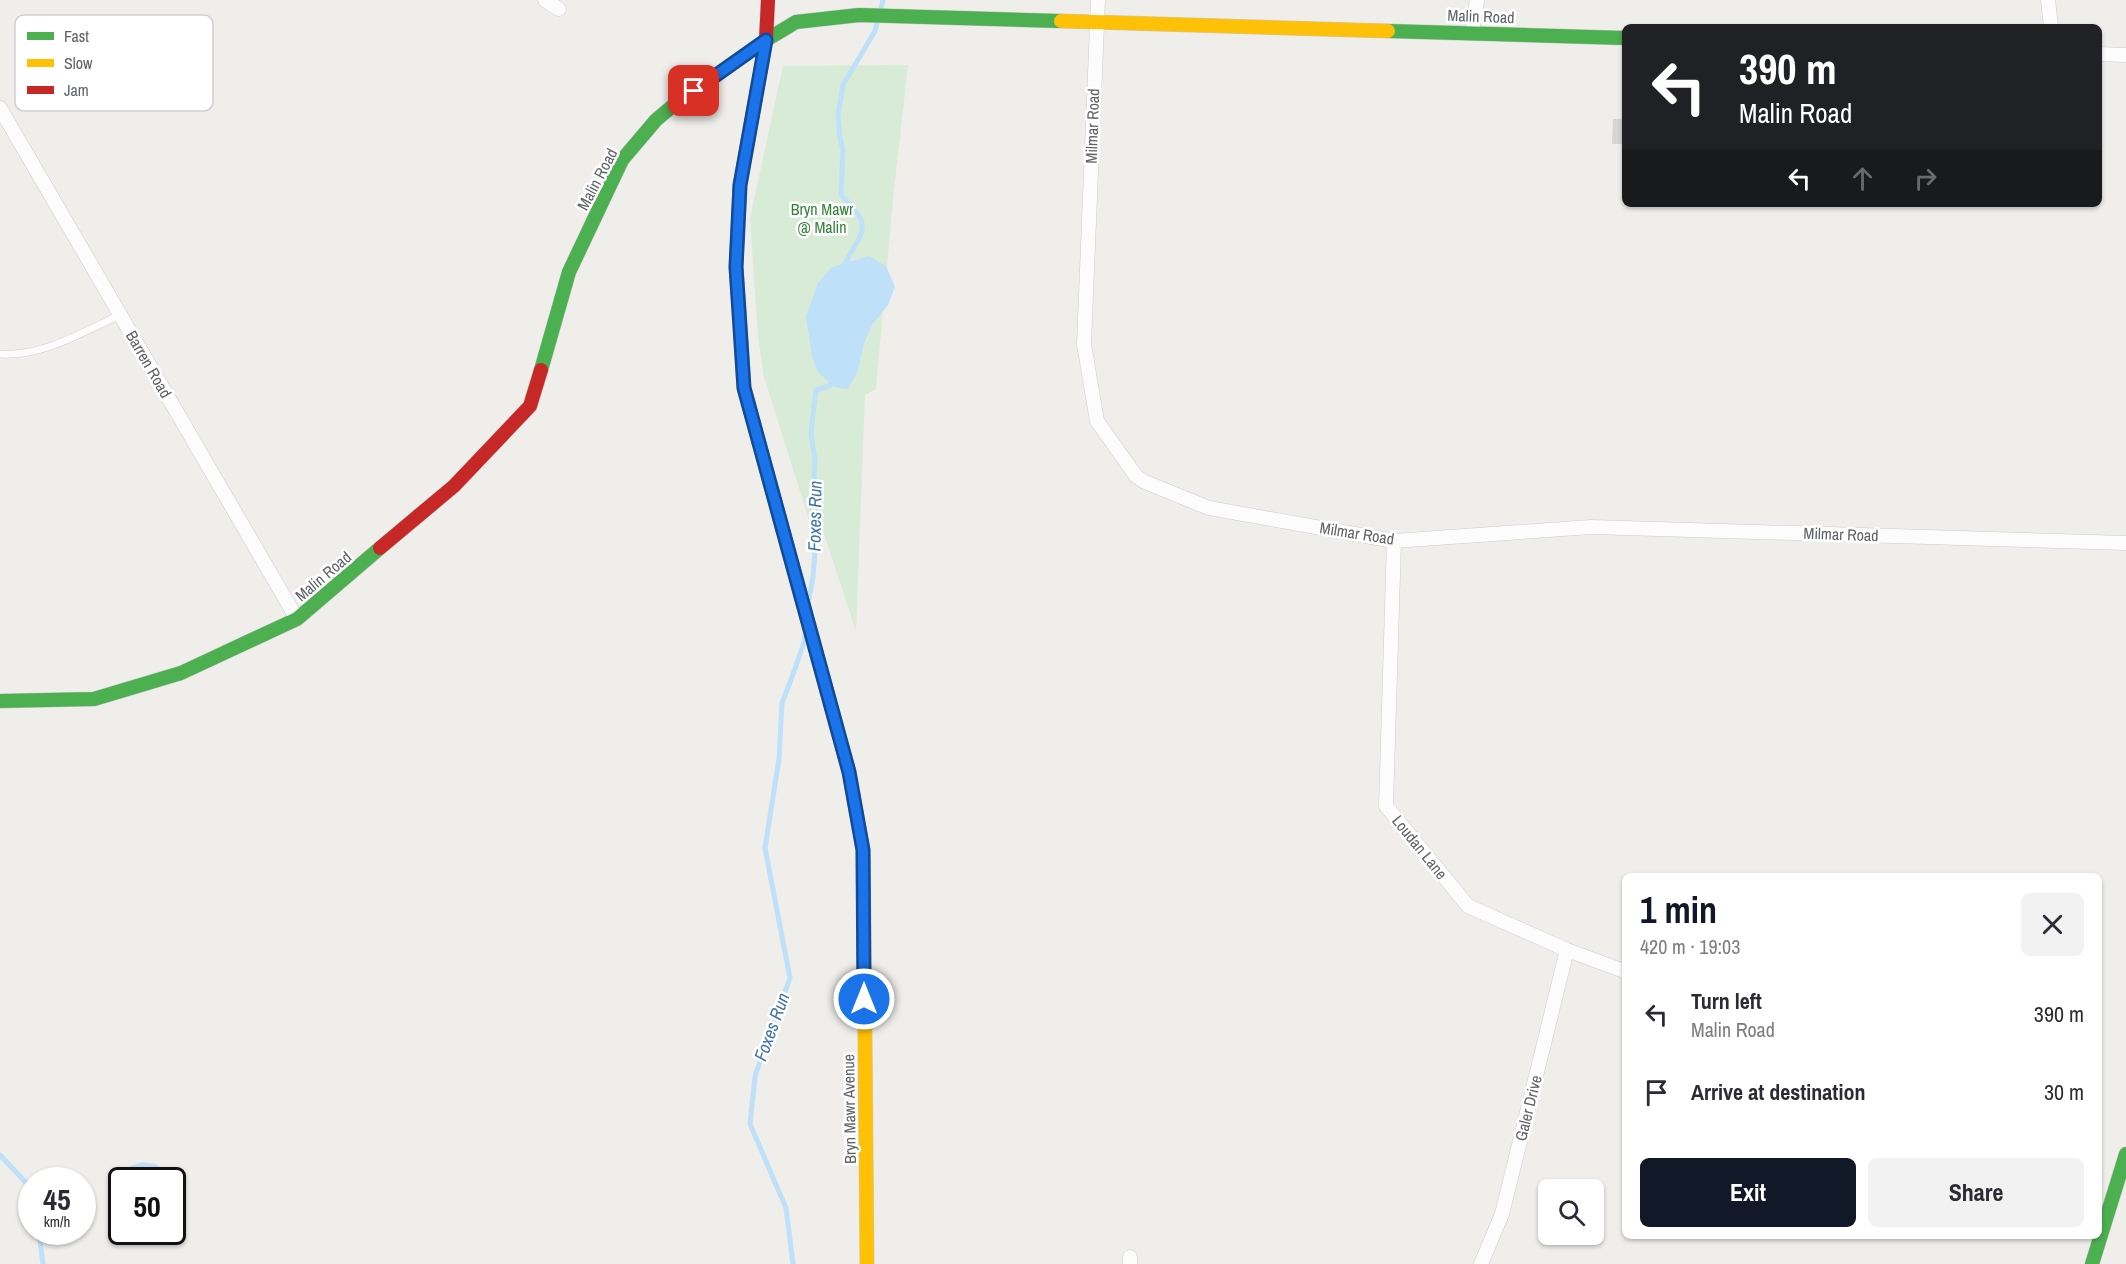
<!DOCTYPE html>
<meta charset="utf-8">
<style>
:root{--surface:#fff;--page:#f2f2f3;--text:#2b2b33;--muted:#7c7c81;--accent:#111827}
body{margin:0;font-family:"Archivo Narrow",sans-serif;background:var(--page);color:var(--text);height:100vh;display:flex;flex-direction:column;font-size:22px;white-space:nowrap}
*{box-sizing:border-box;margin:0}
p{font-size:20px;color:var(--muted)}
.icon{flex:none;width:33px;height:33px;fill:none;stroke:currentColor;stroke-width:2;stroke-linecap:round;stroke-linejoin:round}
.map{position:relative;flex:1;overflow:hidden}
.details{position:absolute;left:1622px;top:873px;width:480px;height:366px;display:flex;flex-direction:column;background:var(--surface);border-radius:9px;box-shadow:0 2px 4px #0004}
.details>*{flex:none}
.hud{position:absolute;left:1622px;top:24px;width:480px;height:183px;border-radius:9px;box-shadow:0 2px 4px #0004;background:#202124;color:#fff;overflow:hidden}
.buttons{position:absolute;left:1538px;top:1179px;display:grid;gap:12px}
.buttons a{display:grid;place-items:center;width:66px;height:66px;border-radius:9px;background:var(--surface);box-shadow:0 2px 4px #0004;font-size:30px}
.speed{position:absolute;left:18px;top:1167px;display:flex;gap:12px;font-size:30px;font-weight:700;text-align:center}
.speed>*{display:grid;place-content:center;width:78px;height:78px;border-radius:50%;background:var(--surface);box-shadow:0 2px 4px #0004;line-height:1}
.speed small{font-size:15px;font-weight:400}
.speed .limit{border:3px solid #111;border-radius:9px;background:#fff;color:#111}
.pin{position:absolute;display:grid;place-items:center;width:51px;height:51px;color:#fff;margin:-26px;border-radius:12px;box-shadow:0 3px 9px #0006}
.me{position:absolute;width:66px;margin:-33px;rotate:0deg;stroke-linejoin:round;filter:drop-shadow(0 0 4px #0008)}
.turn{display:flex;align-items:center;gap:21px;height:126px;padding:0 18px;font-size:27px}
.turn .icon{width:78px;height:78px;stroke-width:2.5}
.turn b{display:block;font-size:42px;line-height:51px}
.lanes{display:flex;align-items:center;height:57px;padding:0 18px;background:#0003;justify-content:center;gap:30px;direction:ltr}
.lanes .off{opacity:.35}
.round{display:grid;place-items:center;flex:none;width:63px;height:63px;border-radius:9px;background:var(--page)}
.summary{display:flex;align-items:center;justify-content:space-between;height:102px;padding:0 18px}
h1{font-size:36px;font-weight:700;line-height:45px;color:var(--accent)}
.cta{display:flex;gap:12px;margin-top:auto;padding:12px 18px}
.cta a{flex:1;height:69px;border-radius:9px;background:var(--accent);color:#fff;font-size:24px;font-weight:700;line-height:69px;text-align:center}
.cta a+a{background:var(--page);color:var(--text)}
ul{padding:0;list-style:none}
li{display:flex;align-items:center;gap:18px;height:78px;padding:0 18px}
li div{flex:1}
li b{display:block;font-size:22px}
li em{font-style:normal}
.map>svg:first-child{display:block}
</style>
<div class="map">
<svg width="2126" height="1264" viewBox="0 0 2126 1264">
<rect width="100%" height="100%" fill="#efeeea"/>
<!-- green -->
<path fill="#d8ebd6" d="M 908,65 L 893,199 L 876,389 L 865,395 L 856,631 L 822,528 L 812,529 L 764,377 L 758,337 L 750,218 L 783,66 Z"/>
<!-- water -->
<path fill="#bfe0f9" d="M 869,256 L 886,266 L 895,287 L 888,305 L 872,325 L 864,344 L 857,373 L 848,389 L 834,387 L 818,372 L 812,357 L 806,316 L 818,283 L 832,267 Z
M 142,1162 L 156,1164 L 168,1174 L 169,1180 L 124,1180 L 128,1167 Z"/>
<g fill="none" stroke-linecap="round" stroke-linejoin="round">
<!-- stream -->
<path stroke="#bfe0f9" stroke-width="5" d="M 843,268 C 859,232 878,230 841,195 L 843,150 L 840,138 L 838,115 L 843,85 L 875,31 L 883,0
M 809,599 L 813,577 L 819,500 L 814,476 L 815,460 L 811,433 L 816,390 L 829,386 L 835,379
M 0,1155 L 32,1189
M 39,1232 L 43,1264
M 793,1264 L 786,1208 L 750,1124 L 755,1076 L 790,978 L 765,848 L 779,759 L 782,703 L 795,669 L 804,642 L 805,635"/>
</g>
<!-- building -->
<path fill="#d6d5d3" d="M 1613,119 L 1624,119 L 1624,144 L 1612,144 Z"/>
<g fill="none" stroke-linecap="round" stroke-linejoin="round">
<defs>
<path id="lane" d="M 0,354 C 42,357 83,332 120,315"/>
<path id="street" d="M 545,0 L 559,9
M 1098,0 L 1084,344 L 1097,421 L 1136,476 L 1145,482 L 1209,508 L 1394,541 L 1591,527 L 2126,543
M 2048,0 L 2051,27
M 1472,33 L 1477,0
M 2098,54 L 2126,55
M 0,108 L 297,619
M 1394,541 L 1386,806 L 1468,906 L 1567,950 L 1624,971
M 1130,1257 L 1130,1264
M 1481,1264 L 1502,1214 L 1567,950"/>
<path id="fast" d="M 1388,31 L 1624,38
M 739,308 L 744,388 L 849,772 L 863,850 L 864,927
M 541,370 L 569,272 L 622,160 L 656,120 L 675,104 L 766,40 L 796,22 L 859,15 L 1061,21
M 0,701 L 94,699 L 181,673 L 297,619 L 380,548
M 2092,1264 L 2126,1154"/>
<path id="slow" d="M 1061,21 L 1388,31
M 864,927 L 867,1264"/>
<path id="jam" d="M 739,308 L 736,267 L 740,185 L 766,40 L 768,0
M 380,548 L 454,486 L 530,406 L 541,370"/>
</defs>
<!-- lane casing -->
<use href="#lane" stroke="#cbcccc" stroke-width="8"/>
<!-- street casing -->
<use href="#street" stroke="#cbcccc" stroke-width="15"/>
<!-- fast casing -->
<use href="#fast" stroke="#cacacb" stroke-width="15"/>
<!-- slow casing -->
<use href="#slow" stroke="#cacacb" stroke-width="15"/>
<!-- jam casing -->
<use href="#jam" stroke="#cacacb" stroke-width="15"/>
<!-- lane -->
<use href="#lane" stroke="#fdfcfc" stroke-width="7"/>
<!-- street -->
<use href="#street" stroke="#fdfcfc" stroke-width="14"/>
<!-- fast -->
<use href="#fast" stroke="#4caf50" stroke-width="14"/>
<!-- slow -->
<use href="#slow" stroke="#ffc107" stroke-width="14"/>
<!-- jam -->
<use href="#jam" stroke="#c62828" stroke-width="14"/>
</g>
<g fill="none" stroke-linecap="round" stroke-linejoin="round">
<defs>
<path id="route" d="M 694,91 L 766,40 L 740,185 L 736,267 L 744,388 L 849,772 L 863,850 L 864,999"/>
</defs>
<!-- route casing -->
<use href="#route" stroke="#114b97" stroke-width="15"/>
<!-- route -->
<use href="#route" stroke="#1a73e8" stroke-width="10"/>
</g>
<g text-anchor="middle" stroke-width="5" stroke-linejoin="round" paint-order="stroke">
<!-- street labels -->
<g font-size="16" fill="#5f6368" stroke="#fff">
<text transform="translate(1481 16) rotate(2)" y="6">Malin Road</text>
<text transform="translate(1092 126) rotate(-88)" y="6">Milmar Road</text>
<text transform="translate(597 179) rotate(-62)" y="6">Malin Road</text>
<text transform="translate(149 364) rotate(60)" y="6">Barren Road</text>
<text transform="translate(1357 533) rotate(9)" y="6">Milmar Road</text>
<text transform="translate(1841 534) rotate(2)" y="6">Milmar Road</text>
<text transform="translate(323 576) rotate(-40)" y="6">Malin Road</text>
<text transform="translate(1420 847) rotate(51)" y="6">Loudan Lane</text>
<text transform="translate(1528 1108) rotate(-76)" y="6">Galer Drive</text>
<text transform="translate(849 1109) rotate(-91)" y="6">Bryn Mawr Avenue</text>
</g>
<!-- park labels -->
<g font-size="16" fill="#348238" stroke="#fff">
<text x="822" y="215">Bryn Mawr<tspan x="822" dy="18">@ Malin</tspan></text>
</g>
<!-- water labels -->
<g font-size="18" font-style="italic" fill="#4174aa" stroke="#fff">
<text transform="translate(815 516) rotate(-89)" y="6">Foxes Run</text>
<text transform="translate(772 1027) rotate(-70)" y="6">Foxes Run</text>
</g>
</g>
<!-- legend -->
<rect x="15" y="15" width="198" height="96" rx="9" fill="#fff" stroke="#cfd0d2" stroke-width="1.5"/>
<rect x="27" y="32" width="27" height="8" fill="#4caf50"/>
<rect x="27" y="59" width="27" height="8" fill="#ffc107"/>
<rect x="27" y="86" width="27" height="8" fill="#c62828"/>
<g font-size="16" fill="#5f6368">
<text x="64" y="42">Fast</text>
<text x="64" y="69">Slow</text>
<text x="64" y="96">Jam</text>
</g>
</svg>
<div class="buttons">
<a><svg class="icon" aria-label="search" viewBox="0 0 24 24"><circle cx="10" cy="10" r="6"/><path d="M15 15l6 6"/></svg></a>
</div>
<div class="speed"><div>45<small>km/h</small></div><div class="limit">50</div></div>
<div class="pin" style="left:694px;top:91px;background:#d93025"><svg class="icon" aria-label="arrive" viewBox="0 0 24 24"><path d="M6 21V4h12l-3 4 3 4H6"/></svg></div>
<svg class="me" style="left:864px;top:999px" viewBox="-20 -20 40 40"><circle r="17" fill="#1a73e8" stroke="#fff" stroke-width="3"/><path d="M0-11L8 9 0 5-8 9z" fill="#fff"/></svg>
<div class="hud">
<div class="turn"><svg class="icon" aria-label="left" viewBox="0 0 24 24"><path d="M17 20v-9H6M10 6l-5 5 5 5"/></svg><div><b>390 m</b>Malin Road</div></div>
<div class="lanes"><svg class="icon" aria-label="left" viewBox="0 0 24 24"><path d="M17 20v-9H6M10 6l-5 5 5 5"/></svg><svg class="icon off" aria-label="ahead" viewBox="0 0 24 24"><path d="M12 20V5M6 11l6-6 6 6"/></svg><svg class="icon off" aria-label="right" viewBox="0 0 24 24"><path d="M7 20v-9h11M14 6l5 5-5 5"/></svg></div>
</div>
<section class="details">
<div class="summary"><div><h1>1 min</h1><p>420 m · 19:03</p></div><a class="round"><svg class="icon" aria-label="close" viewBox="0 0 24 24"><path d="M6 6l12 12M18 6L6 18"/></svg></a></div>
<ul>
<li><svg class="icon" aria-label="left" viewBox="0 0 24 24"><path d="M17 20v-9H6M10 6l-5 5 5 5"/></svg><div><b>Turn left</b><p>Malin Road</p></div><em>390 m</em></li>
<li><svg class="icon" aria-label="arrive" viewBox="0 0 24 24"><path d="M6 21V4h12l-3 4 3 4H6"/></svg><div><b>Arrive at destination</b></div><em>30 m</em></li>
</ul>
<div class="cta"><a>Exit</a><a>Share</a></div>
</section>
</div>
